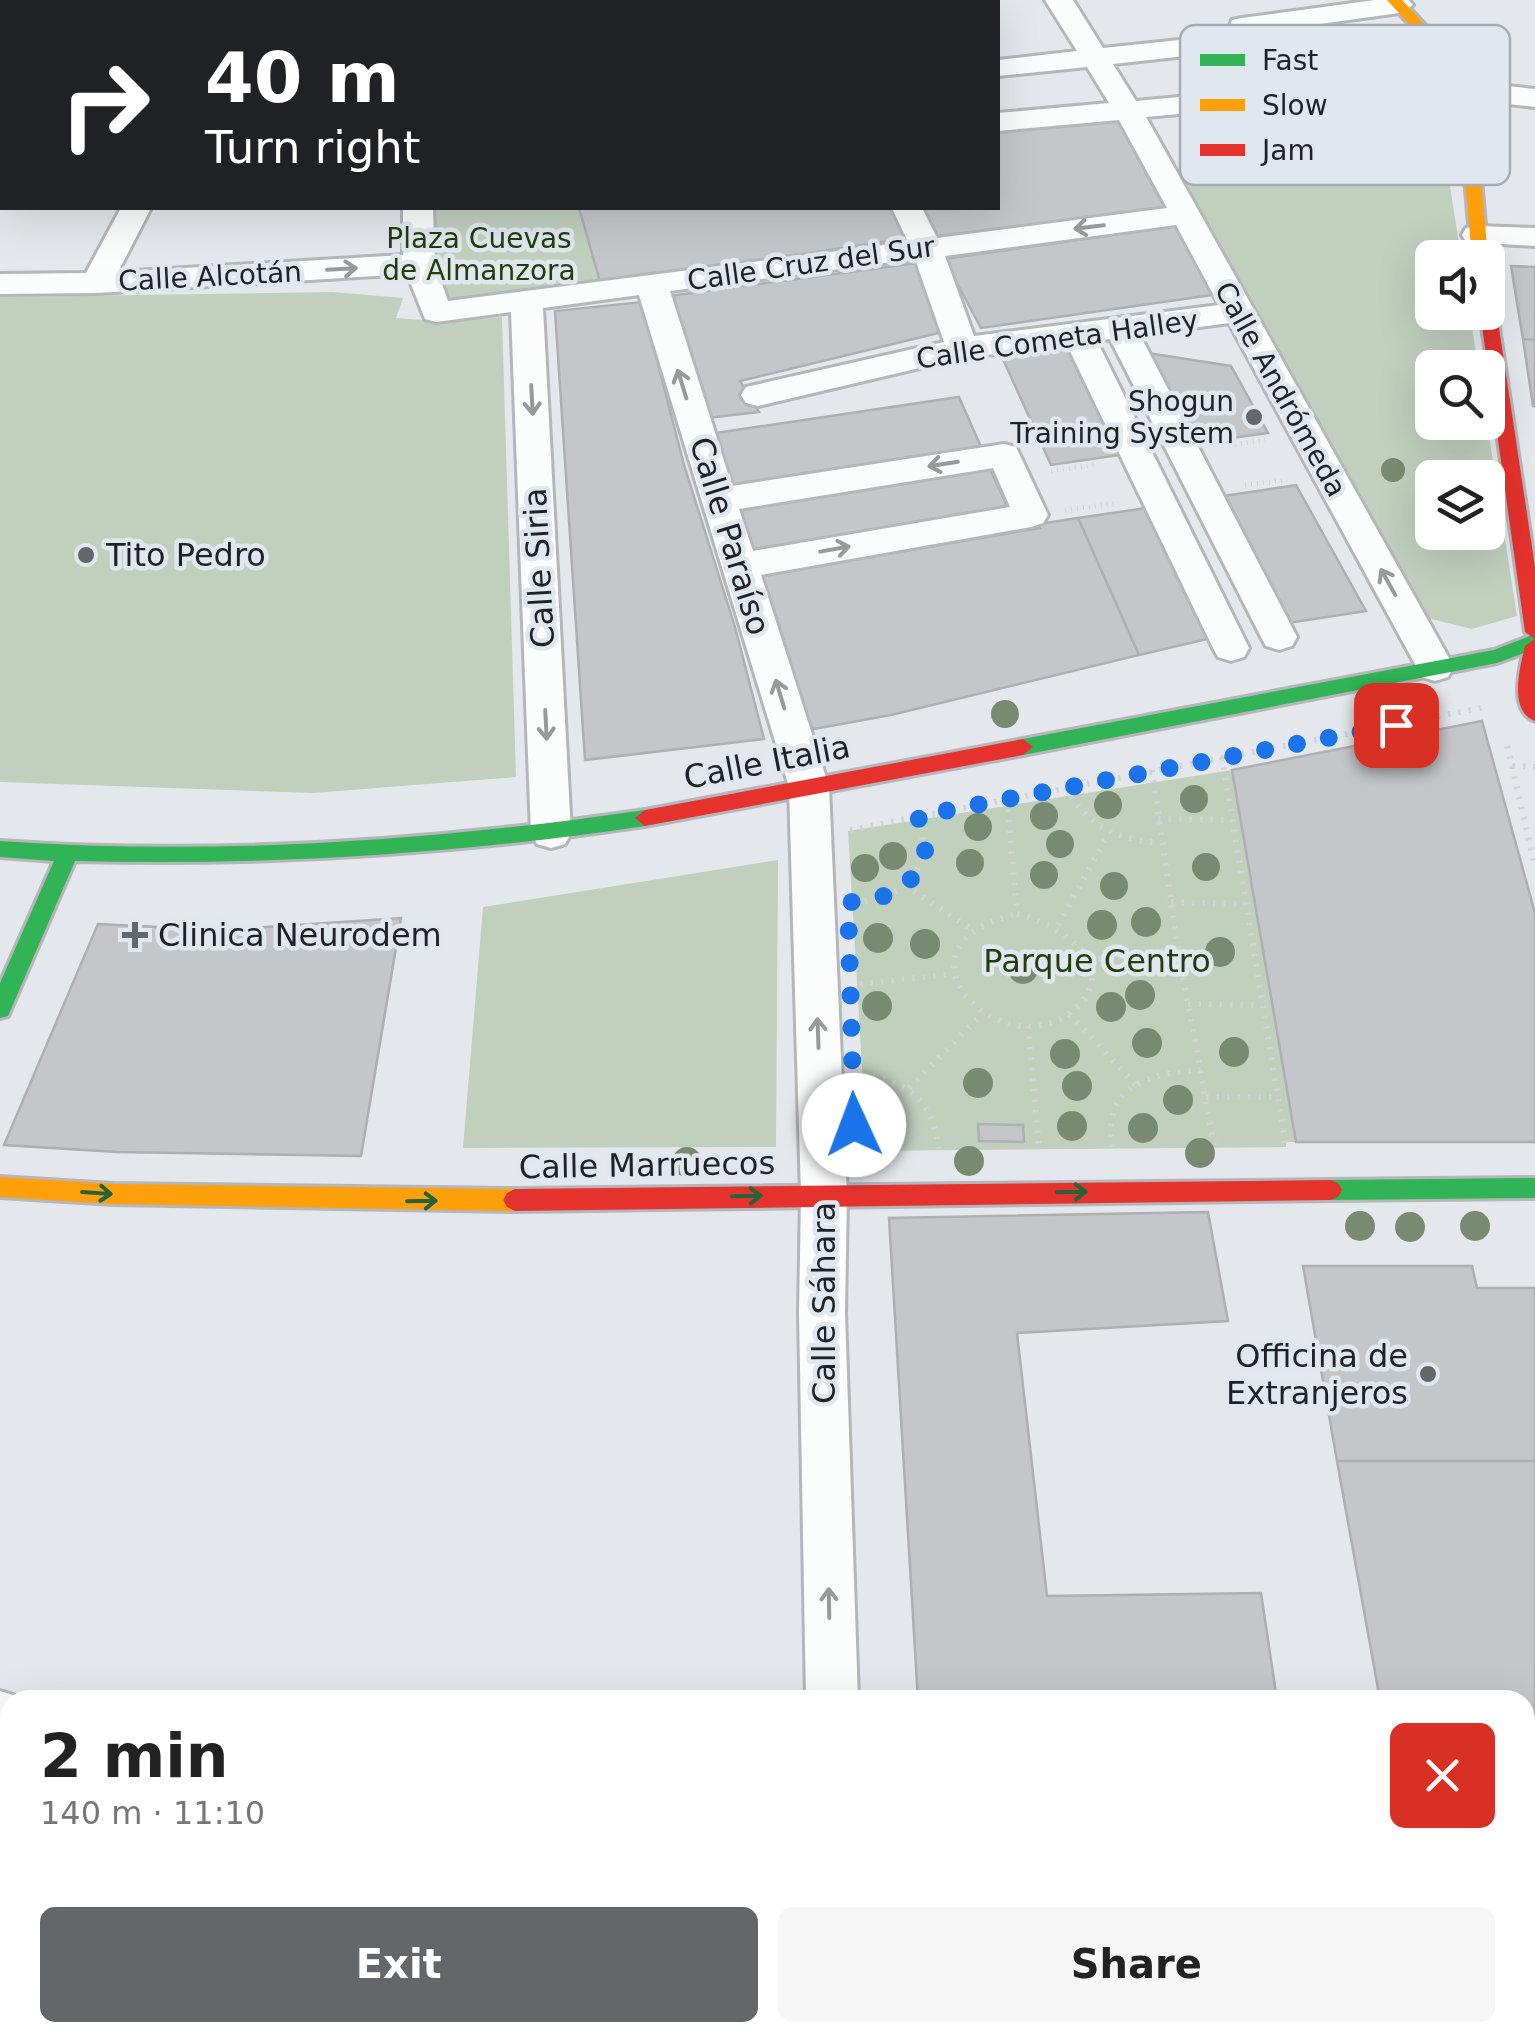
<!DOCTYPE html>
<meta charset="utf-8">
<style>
:root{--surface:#fff;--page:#f6f6f6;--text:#222;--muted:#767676;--accent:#64676a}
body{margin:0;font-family:"DejaVu Sans",sans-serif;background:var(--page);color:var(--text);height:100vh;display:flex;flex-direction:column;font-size:38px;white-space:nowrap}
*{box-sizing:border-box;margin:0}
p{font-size:32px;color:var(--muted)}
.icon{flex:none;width:55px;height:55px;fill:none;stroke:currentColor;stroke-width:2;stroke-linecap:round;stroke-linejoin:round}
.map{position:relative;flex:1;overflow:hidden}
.drawer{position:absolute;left:0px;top:1690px;width:1535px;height:352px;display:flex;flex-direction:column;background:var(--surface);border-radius:30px 30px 0 0;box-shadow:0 10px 40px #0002}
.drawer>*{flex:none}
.top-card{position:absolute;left:0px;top:0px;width:1000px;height:210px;box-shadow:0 10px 40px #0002;background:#202124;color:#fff;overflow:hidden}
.tools{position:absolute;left:1415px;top:240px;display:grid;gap:20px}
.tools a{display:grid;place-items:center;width:90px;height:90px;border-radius:15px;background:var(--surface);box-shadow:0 10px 40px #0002;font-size:50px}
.pin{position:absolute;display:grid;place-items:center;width:85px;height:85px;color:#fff;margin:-42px;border-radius:20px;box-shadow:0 5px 15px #0006}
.me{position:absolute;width:110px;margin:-55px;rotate:358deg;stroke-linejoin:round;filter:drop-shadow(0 0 8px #0008)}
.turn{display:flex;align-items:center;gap:35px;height:210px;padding:0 40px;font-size:45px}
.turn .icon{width:130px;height:130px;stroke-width:2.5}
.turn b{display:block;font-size:70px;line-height:85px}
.round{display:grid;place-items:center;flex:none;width:105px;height:105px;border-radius:15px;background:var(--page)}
.overview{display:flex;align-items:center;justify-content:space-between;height:170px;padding:0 40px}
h1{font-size:60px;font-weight:600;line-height:75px}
.button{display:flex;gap:20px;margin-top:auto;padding:20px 40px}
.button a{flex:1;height:115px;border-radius:15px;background:var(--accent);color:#fff;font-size:40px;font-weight:600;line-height:115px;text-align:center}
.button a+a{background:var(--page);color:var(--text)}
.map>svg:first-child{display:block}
</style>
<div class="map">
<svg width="1535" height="2042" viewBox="0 0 1535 2042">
<rect width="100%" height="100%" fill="#e4e8ec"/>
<!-- green -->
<path fill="#c0d0bd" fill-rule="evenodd" d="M 1435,89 L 1461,257 L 1432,258 L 1432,312 L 1470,313 L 1478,367 L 1432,368 L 1432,422 L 1487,423 L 1517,616 L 1472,629 L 1427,618 L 1181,181 L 1206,173 L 1233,179 L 1260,144 L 1308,127 L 1296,112 L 1254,118 L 1241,113 L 1232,116 L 1224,110 ZM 1432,478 L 1488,478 L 1488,532 L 1432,532 Z
M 448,208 L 579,208 L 601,285 L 456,304 L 438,295 L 425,211 Z
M 332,292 L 403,298 L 396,318 L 448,322 L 502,317 L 516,777 L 313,793 L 0,782 L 0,297 Z
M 1232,770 L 1296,1142 L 1286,1142 L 1286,1147 L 867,1151 L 848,831 Z
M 778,860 L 776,1147 L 463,1148 L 483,907 Z"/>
<!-- building -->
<path fill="#c5c6c9" stroke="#adafb2" stroke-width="2.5" d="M 1119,119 L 1176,212 L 933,237 L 919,208 L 998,208 L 998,131 Z
M 579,208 L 895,208 L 908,238 L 601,285 Z
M 1176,226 L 1212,295 L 981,328 L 944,259 Z
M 917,263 L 942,332 L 740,381 L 759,412 L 708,418 L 669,296 Z
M 1511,266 L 1535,267 L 1535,340 L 1523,339 Z
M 642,302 L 684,465 L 735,627 L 764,739 L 585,760 L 555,311 Z
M 1523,339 L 1535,340 L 1535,406 L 1533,406 Z
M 1074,346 L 1126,454 L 1051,465 L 1002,357 Z
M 1141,352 L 1231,366 L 1268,433 L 1189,444 Z
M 959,397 L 982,449 L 726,488 L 709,434 Z
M 989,467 L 1009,510 L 749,552 L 734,507 Z
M 1296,485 L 1366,611 L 1282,624 L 1217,497 Z
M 1153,507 L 1216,637 L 1139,655 L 1078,518 Z
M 1078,518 L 1139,655 L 891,715 L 814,729 L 803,719 L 751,577 L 1040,528 L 1039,524 Z
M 1482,721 L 1535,913 L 1535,1142 L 1296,1142 L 1232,770 Z
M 401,918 L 361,1156 L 117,1152 L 4,1145 L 98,924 L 220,930 Z
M 978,1124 L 1023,1125 L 1024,1142 L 979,1141 Z
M 1208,1212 L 1228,1321 L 1017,1333 L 1047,1596 L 1261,1593 L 1277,1700 L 918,1700 L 889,1218 Z
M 1303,1266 L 1472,1266 L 1477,1288 L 1535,1288 L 1535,1461 L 1337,1461 Z
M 1337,1461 L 1535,1461 L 1535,1731 L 1525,1731 L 1525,1700 L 1380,1700 Z
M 1008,2032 L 1291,2032 L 1303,2042 L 1020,2042 Z"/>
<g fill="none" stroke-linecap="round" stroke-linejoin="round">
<defs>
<path id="lane" d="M 967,2032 L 996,2032 L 992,2042 L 963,2042 Z
M 1320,2032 L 1355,2032 L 1359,2042 L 1324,2042 Z"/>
<path id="street" d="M 766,0 L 794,0 L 795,2 L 768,2 Z
M 852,0 L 880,0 L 881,2 L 854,2 Z
M 1045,0 L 1073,0 L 1103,48 L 1227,35 L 1232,20 L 1242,18 L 1375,0 L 1409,0 L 1413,5 L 1399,13 L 1255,33 L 1250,48 L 1240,50 L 1113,64 L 1136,101 L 1411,75 L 1535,89 L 1535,107 L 1411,93 L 1146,117 L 1454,667 L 1448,677 L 1435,681 L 1422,677 L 1229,323 L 1140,335 L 1297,637 L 1292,646 L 1279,650 L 1266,646 L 1261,637 L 1110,339 L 1097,341 L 1249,648 L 1244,657 L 1231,661 L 1218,657 L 1213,648 L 1067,345 L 962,358 L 758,406 L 746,403 L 741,395 L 746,387 L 944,342 L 915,259 L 670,291 L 732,486 L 1004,444 L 1016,447 L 1048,515 L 1043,523 L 1031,527 L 761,575 L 829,787 L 847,1195 L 845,1313 L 858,1700 L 806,1700 L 799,1313 L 801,1195 L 789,787 L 639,295 L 543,308 L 571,833 L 565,844 L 551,848 L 537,844 L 531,833 L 511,312 L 436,322 L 425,319 L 407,274 L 97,293 L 0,294 L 0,274 L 86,273 L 121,208 L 151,208 L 118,272 L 403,255 L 403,208 L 433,208 L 435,264 L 448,301 L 908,242 L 892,208 L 922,208 L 937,238 L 1167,208 L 1119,120 L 998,131 L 998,113 L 1109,103 L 1087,67 L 998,76 L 998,60 L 1077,51 ZM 1176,225 L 1219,305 L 974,336 L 945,256 ZM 993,468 L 1010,507 L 753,551 L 739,509 Z
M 0,143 L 2,143 L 2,161 L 0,161 Z
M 1477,226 L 1535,228 L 1535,246 L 1466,242 L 1462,235 L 1466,228 Z
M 0,1691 L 29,1700 L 10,1700 L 10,1744 L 0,1743 Z
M 1525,1871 L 1535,1872 L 1535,1928 L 1525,1927 Z"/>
<path id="fast" d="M 1535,634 L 1535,649 L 1497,663 L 1023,755 L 1013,747 L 1023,739 L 1494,650 Z
M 645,810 L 655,818 L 645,826 C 457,854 265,866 75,861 L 11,1009 L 8,1016 L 0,1018 L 0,983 L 54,861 L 0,857 L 0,841 C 214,856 433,841 645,810 Z
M 1535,1178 L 1535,1198 L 1330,1200 L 1322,1197 L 1318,1190 L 1322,1183 L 1330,1180 Z"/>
<path id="slow" d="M 1387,0 L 1402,0 L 1461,64 L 1473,89 L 1488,258 L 1488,259 L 1472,258 L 1457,89 L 1449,68 Z
M 0,1177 L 113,1184 L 515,1189 L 523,1193 L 527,1200 L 523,1207 L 515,1211 L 113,1204 L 0,1197 Z"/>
<path id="jam" d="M 1488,303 L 1496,308 L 1535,567 L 1535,639 L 1525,632 L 1480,312 L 1488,312 Z
M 1535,639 L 1535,721 C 1508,711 1520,667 1525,646 Z
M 1023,739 L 1033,747 L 1023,755 L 645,826 L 635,818 L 645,810 Z
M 1330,1180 L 1338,1183 L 1342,1190 L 1338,1197 L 1330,1200 L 515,1211 L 507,1207 L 503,1200 L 507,1193 L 515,1189 Z"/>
</defs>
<!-- lane casing -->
<use href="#lane" stroke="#b4b6b9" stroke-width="5"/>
<!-- street casing -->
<use href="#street" stroke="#b4b6b9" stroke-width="6"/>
<!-- fast casing -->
<use href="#fast" stroke="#b4b6b9" stroke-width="6"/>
<!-- slow casing -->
<use href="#slow" stroke="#b4b6b9" stroke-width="6"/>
<!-- jam casing -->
<use href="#jam" stroke="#b4b6b9" stroke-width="6"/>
<!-- path-far1 -->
<path stroke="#d2d3d4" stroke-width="5" stroke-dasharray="1 5" stroke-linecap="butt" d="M 1223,446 L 1265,440
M 1051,471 L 1098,464
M 1245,485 L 1287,480
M 1065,510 L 1117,503"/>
<!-- path -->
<path stroke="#d2d3d4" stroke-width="6" stroke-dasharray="2.5 8" stroke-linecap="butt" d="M 1507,746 L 1512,766 L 1535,767
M 1222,757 L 1286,1146
M 1512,766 L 1535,867
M 1152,770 L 1178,949 L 1214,1146
M 1066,787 C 1086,826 1118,840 1161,843
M 1007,799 L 1017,914
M 1158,819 L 1232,820
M 850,830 L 1486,707
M 905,885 L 971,929
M 854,902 C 908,898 934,869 918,816
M 1171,902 L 1245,904
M 1017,914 C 1060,924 1126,969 1071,1012 C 999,1068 880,945 1017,914 Z
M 1058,925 L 1109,833
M 1088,960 L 1178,949
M 860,984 L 953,974
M 1188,1004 L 1261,1005
M 1069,1014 L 1135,1084
M 1028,1026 L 1039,1148
M 862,1075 C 910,1081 932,1101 939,1149
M 909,1088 L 983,1013
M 1206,1097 L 1276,1097
M 1112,1147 C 1103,1084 1148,1074 1201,1070"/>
<!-- lane -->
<use href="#lane" fill="#fbfcfc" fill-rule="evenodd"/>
<!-- street -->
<use href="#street" fill="#fbfcfc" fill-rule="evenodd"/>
<!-- fast -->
<use href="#fast" fill="#30b455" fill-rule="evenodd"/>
<!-- slow -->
<use href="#slow" fill="#ff9f0a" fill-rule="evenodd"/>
<!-- jam -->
<use href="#jam" fill="#e5322d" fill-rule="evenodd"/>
</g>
<!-- trees -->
<g fill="#788a6f">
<circle cx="1393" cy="470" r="12"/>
<circle cx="1005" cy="714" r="14"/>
<circle cx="1194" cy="799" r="14"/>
<circle cx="1108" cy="805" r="14"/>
<circle cx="1044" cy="816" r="14"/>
<circle cx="978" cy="827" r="14"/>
<circle cx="1060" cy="844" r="14"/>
<circle cx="893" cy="856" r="14"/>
<circle cx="970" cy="863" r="14"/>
<circle cx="1206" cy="867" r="14"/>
<circle cx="865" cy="868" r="14"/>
<circle cx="1044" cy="875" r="14"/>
<circle cx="1114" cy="886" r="14"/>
<circle cx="1146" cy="922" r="15"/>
<circle cx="1102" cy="925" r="15"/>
<circle cx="878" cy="938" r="15"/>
<circle cx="925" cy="944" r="15"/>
<circle cx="1220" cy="952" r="15"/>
<circle cx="1023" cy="969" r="15"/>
<circle cx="1140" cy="995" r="15"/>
<circle cx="877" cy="1006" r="15"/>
<circle cx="1111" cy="1007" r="15"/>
<circle cx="1147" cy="1043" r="15"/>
<circle cx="1234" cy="1052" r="15"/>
<circle cx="1065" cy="1054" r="15"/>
<circle cx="978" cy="1083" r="15"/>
<circle cx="1077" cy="1086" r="15"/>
<circle cx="1178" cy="1100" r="15"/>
<circle cx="1072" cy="1126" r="15"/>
<circle cx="1143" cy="1128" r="15"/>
<circle cx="876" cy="1131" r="15"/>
<circle cx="1200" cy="1153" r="15"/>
<circle cx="969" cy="1161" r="15"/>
<circle cx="687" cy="1162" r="15"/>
<circle cx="1360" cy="1226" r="15"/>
<circle cx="1475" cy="1226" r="15"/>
<circle cx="1410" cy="1227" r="15"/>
</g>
<!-- one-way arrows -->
<defs><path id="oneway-shaft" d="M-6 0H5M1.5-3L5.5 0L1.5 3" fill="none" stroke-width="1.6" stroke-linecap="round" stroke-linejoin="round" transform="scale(2.5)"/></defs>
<g stroke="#98999b">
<use href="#oneway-shaft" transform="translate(1089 227) rotate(173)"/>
<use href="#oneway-shaft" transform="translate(342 269) rotate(-3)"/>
<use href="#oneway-shaft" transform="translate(682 384) rotate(-107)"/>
<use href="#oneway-shaft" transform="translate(532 400) rotate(87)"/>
<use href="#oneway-shaft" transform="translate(943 464) rotate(171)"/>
<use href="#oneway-shaft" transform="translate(835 549) rotate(-10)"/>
<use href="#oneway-shaft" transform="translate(1388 582) rotate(-119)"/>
<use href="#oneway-shaft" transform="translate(780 694) rotate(-107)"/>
<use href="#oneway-shaft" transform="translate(546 725) rotate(87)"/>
<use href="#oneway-shaft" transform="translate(818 1033) rotate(-92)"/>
<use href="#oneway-shaft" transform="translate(829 1603) rotate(-91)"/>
</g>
<g stroke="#27633a">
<use href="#oneway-shaft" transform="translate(1072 1192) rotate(-1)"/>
<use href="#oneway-shaft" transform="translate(97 1193) rotate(4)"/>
<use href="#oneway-shaft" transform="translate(747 1196) rotate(-1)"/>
<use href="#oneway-shaft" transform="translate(422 1201) rotate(-1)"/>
</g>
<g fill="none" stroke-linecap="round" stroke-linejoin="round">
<!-- route -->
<path stroke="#1a73e8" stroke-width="18" stroke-dasharray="0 32.4" d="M 854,1125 L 848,902 C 879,902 915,889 924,856 C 928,843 921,828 918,816 L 1396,725"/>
</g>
<!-- markers -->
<g fill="#64676a" stroke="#e1e7ef" stroke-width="4">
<circle cx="1254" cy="417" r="10"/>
<circle cx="86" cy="555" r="10"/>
<path d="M130 920h10v10h10v10h-10v10h-10v-10h-10v-10h10z"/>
<circle cx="1428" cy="1374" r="10"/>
</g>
<g text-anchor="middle" stroke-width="9" stroke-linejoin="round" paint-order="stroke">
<!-- far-park labels -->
<g font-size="28" fill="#1f3e09" stroke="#e1e7ef">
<text x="479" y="248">Plaza Cuevas<tspan x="479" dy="32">de Almanzora</tspan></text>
</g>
<!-- far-street labels -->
<g font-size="28" fill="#1f2124" stroke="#e1e7ef">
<text transform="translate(811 263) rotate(-8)" y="10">Calle Cruz del Sur</text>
<text transform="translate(210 276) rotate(-3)" y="10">Calle Alcotán</text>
<text transform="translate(1057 339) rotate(-8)" y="10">Calle Cometa Halley</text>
<text transform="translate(1281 389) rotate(61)" y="10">Calle Andrómeda</text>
</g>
<!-- far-poi labels -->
<g font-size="28" fill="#1f2124" stroke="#e1e7ef" text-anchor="end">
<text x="1234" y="411">Shogun<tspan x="1234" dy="32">Training System</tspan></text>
</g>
<!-- street labels -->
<g font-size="32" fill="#1f2124" stroke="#e1e7ef">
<text transform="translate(730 536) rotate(73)" y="11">Calle Paraíso</text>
<text transform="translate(539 568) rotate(-93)" y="11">Calle Siria</text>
<text transform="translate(767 762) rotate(-11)" y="11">Calle Italia</text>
<text transform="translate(647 1165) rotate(-1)" y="11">Calle Marruecos</text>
<text transform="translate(824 1303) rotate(-90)" y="11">Calle Sáhara</text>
</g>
<!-- poi labels -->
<g font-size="32" fill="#1f2124" stroke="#e1e7ef" text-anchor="start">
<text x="106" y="566">Tito Pedro</text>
<text x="158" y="946">Clinica Neurodem</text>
<text x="1408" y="1367" text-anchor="end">Officina de<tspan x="1408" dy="37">Extranjeros</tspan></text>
</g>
<!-- park labels -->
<g font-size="32" fill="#1f3e09" stroke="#e1e7ef">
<text x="1097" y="972">Parque Centro</text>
</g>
</g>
<!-- legend -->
<rect x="1180" y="25" width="330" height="160" rx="15" fill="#e1e7ef" stroke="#a7acb2" stroke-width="2.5"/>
<rect x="1200" y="54" width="45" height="12" fill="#30b455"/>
<rect x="1200" y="99" width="45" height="12" fill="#ff9f0a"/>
<rect x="1200" y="144" width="45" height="12" fill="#e5322d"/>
<g font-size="28" fill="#1f2124">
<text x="1262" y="70">Fast</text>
<text x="1262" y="115">Slow</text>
<text x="1262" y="160">Jam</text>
</g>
</svg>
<div class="tools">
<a><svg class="icon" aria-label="sound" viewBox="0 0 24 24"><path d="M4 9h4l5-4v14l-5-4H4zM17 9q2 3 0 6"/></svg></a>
<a><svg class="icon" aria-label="search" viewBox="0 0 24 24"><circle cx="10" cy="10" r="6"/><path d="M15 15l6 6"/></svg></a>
<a><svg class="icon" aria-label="layers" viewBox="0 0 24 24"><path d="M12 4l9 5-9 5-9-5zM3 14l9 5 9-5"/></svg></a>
</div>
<div class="pin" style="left:1396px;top:725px;background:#d93025"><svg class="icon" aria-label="arrive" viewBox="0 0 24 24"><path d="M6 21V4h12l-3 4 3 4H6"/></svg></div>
<svg class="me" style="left:854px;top:1125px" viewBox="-20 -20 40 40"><circle r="19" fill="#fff"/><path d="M0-13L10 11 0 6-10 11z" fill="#1a73e8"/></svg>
<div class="top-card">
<div class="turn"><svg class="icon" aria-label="right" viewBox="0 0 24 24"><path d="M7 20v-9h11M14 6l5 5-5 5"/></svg><div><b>40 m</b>Turn right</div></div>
</div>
<section class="drawer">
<div class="overview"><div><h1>2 min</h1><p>140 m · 11:10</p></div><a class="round" style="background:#d93025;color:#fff"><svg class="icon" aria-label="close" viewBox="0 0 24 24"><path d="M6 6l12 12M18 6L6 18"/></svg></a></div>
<div class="button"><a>Exit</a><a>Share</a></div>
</section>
</div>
